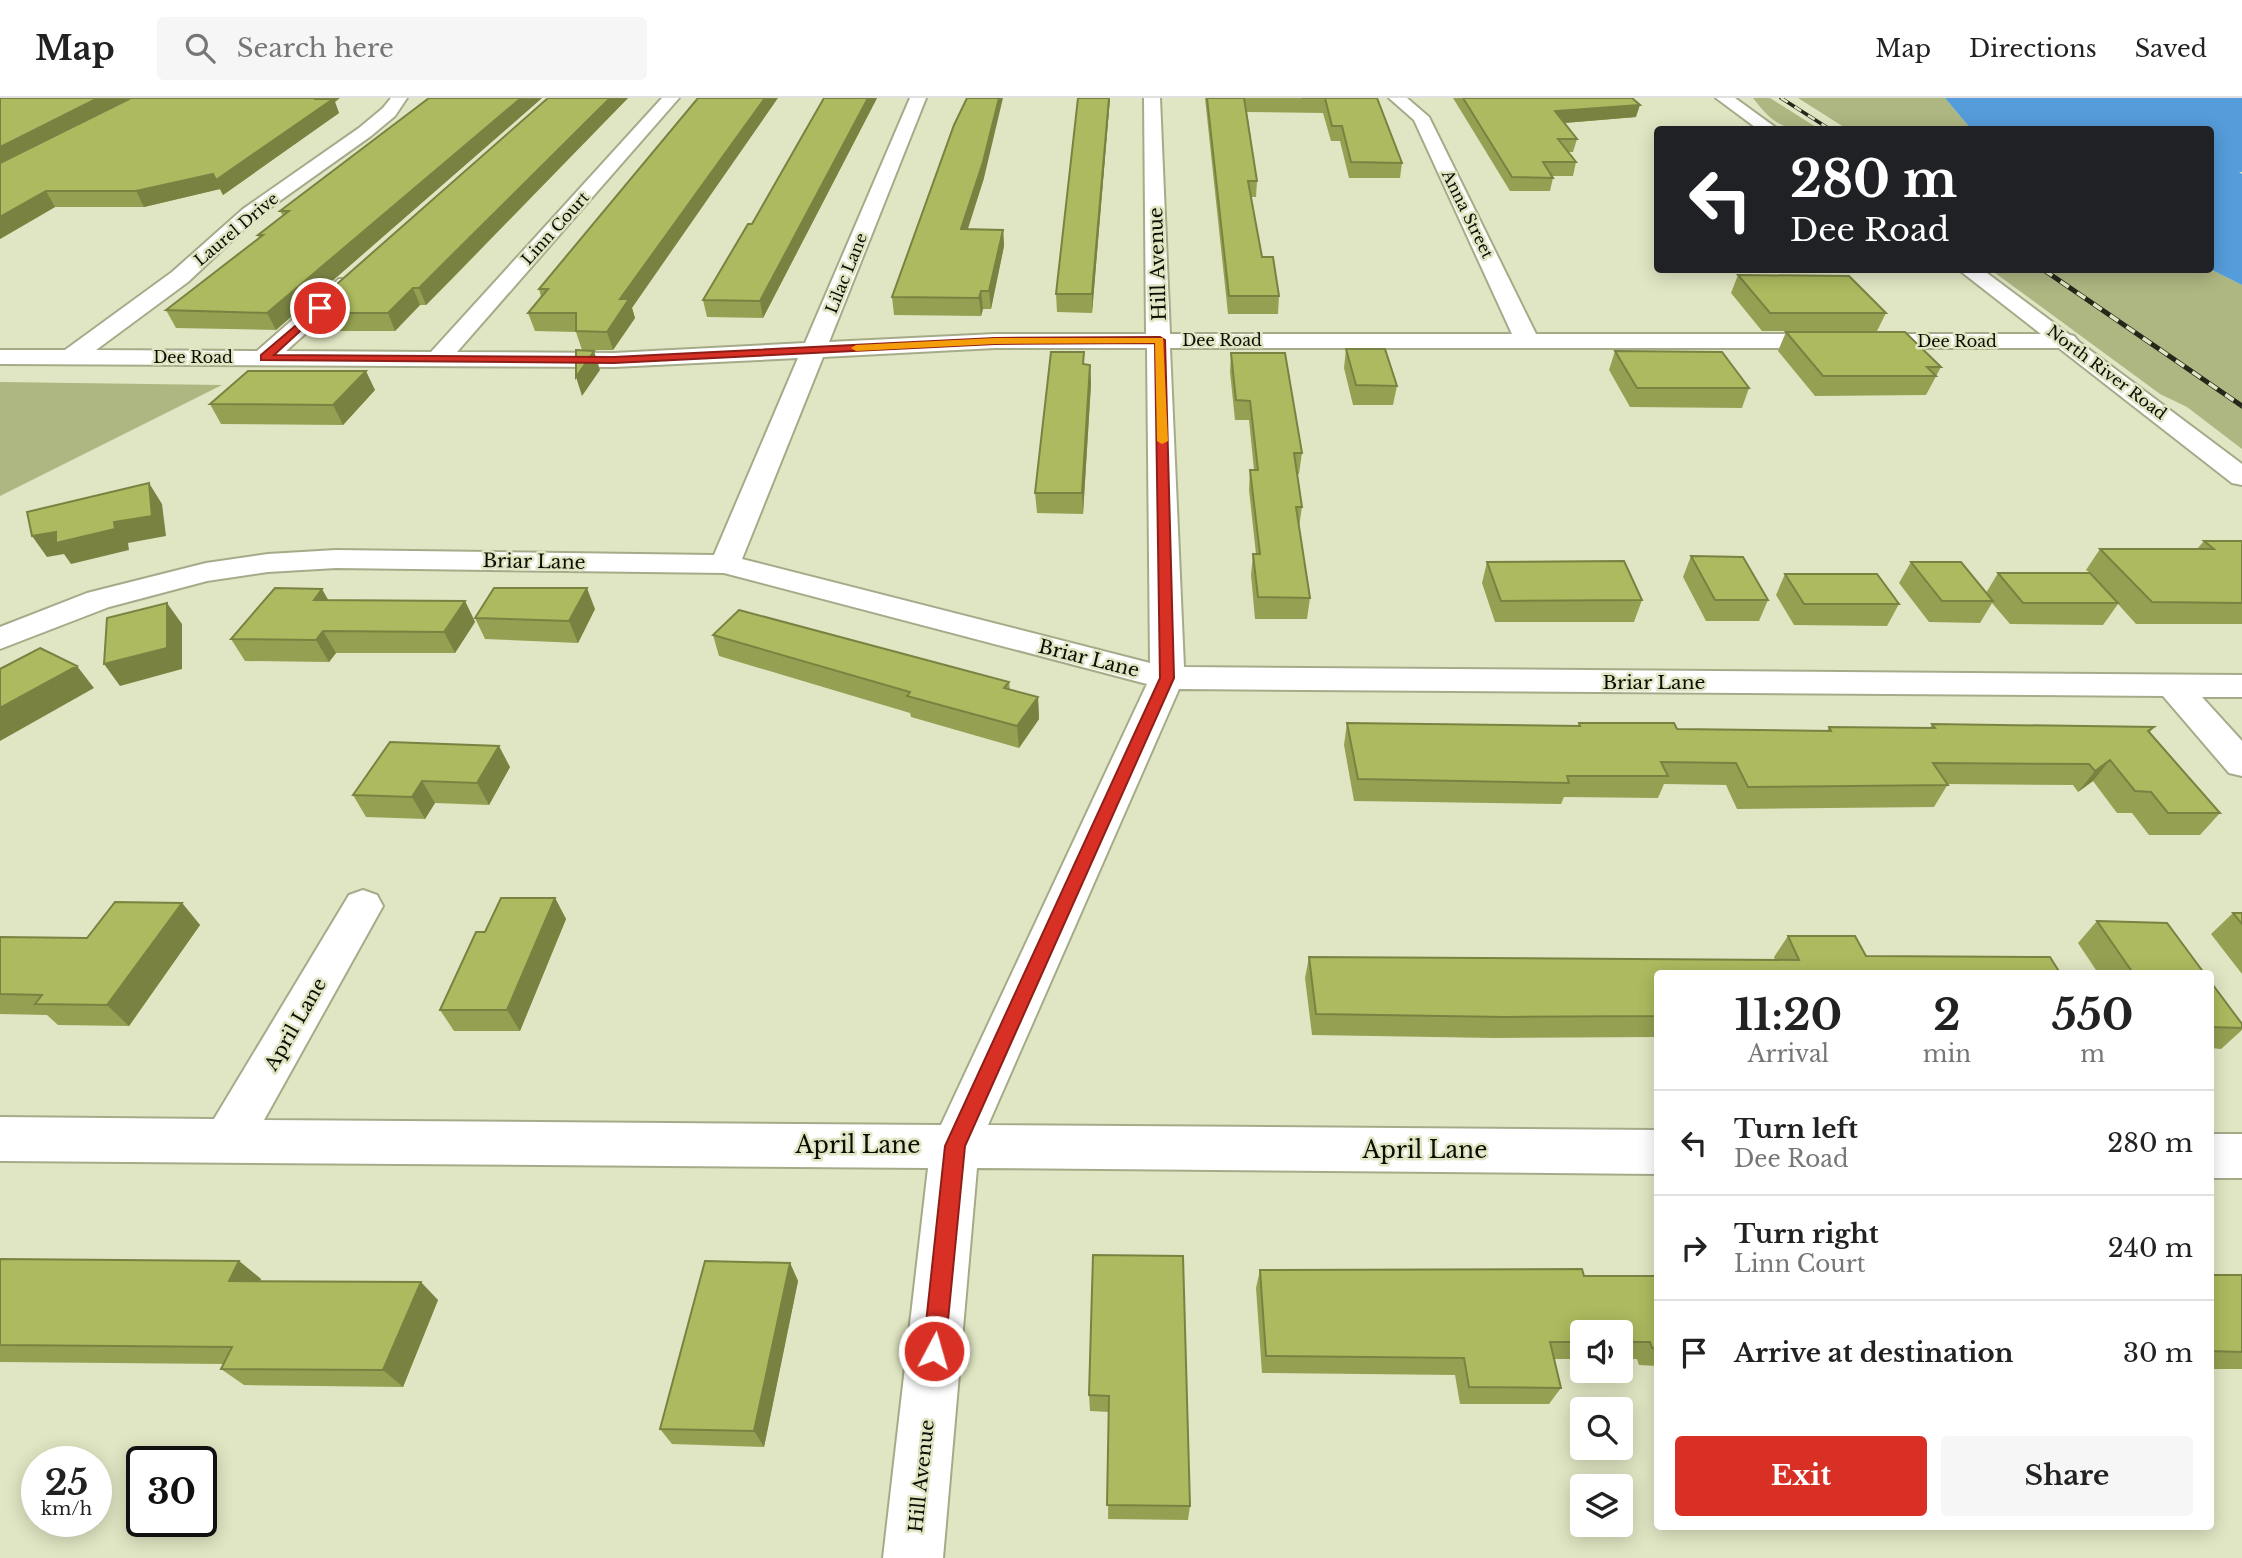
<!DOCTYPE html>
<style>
:root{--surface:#fff;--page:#f6f6f6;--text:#222;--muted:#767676;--line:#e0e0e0;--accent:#d93025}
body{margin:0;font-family:"Libre Baskerville",serif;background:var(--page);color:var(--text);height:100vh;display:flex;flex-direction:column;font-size:26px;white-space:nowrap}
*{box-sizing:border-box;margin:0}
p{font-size:23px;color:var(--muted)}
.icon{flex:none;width:38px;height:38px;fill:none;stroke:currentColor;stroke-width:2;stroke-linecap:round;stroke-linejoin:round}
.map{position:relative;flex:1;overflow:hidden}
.drawer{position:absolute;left:1654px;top:872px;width:560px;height:560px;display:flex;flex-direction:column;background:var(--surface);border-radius:7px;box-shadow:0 4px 18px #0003}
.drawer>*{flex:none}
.hud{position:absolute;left:1654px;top:28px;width:560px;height:147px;border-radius:7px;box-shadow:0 4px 18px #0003;background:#202124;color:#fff;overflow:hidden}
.controls{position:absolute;left:1570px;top:1222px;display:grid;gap:14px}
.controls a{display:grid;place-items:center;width:63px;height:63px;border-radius:7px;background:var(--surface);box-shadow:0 4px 18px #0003;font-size:35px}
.speed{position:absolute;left:21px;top:1348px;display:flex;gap:14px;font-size:35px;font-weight:700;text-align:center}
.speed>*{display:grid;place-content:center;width:91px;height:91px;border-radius:50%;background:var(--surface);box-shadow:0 4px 18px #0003;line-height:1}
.speed small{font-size:18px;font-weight:400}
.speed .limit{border:4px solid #111;border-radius:10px;background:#fff;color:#111}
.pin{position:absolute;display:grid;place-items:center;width:60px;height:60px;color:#fff;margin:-30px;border:4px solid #fff;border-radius:50%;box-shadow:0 2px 7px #0007}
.me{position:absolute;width:77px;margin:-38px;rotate:6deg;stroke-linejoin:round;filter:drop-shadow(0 0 5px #0008)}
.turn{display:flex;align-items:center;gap:24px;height:147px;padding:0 21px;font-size:32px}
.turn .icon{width:91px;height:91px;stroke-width:2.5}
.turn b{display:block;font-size:49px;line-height:60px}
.eta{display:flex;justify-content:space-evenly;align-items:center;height:119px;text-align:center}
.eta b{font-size:42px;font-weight:700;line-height:49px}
.button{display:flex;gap:14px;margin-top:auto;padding:14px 21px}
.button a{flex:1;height:80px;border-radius:7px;background:var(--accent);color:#fff;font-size:28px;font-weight:700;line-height:80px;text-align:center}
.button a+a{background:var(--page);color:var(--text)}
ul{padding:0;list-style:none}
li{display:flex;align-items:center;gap:21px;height:105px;padding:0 21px;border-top:2px solid var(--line)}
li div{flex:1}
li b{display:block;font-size:26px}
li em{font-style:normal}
header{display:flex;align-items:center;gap:42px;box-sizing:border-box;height:98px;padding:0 35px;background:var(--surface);border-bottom:2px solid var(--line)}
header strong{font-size:33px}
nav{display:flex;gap:38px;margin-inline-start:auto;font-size:24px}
.search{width:490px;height:63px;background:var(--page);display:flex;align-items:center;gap:18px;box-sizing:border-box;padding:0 24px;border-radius:7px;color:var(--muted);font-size:26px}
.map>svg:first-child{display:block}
</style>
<header>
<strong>Map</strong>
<div class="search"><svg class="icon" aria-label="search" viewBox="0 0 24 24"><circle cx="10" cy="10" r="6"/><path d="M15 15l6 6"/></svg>Search here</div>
<nav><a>Map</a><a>Directions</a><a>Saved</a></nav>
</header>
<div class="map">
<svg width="2242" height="1460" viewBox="0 0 2242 1460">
<rect width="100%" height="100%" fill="#e0e6c3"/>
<!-- green -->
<path fill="#aeb682" d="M 1753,0 L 1770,0 L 1816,29 L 1834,31 C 1793,32 1780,36 1753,0 Z
M 1798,0 L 1945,0 L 1971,31 L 1847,31 Z
M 2210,171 L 2242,187 L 2242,351 L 2187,309 L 2160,296 L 1991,172 Z
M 0,284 L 222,287 L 0,398 Z"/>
<!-- water -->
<path fill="#559cda" d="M 1945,0 L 2242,0 L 2242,74 L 2239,74 L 2242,76 L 2242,187 L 2210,171 L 2210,32 L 1971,31 Z"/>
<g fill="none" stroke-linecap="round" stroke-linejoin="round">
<defs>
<path id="street" d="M 391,0 L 407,0 L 395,18 L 371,38 L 257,119 L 188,184 L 96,252 L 257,253 L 339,181 L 355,181 L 358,186 L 355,191 L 286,253 L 431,254 L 662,0 L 679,0 L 457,254 L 614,255 L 805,245 L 910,0 L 926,0 L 829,244 L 995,236 L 1146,236 L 1144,0 L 1160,0 L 1170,236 L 1512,236 L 1414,22 L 1389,0 L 1407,0 L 1429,19 L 1536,236 L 2066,236 L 2074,238 L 2078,243 L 2074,248 L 2066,250 L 1170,250 L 1184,569 L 2242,577 L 2242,599 L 2202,599 L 2242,643 L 2242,678 L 2229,675 L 2163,598 L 1179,591 L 988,1027 L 1657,1032 L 1657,1076 L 977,1070 L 943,1460 L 883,1460 L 928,1070 L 0,1063 L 0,1019 L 214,1021 L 349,797 L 363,792 L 377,797 L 383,808 L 264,1022 L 941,1027 L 1147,586 L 724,475 L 336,470 L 268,474 L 207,483 L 109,509 L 0,551 L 0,529 L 87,495 L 206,465 L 268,456 L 336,452 L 714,457 L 798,260 L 614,269 L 0,266 L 0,252 L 65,252 L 172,174 L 243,111 L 359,30 L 383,10 ZM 995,250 L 1147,250 L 1150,565 L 742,461 L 823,259 Z
M 2210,1036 L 2242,1036 L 2242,1080 L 2210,1080 Z"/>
<path id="secondary" d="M 1716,0 L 1735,0 L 1779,32 L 1759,32 Z
M 1959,172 L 1983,172 L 2242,366 L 2242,387 L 2232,385 Z"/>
</defs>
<!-- street casing -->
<use href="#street" stroke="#a5ab89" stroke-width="4"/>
<!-- secondary casing -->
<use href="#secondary" stroke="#a5ab89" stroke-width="4"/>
<!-- street -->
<use href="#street" fill="#fff" fill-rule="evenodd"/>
<!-- secondary -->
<use href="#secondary" fill="#fff" fill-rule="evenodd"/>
<defs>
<path id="rail-far1" d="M 1781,0 L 1831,32"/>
<path id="rail" d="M 2044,172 L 2242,308"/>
</defs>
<!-- rail-far1 casing -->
<use href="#rail-far1" stroke="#26271a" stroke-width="3.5"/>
<!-- rail casing -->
<use href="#rail" stroke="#26271a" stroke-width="5"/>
<!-- rail-far1 -->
<use href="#rail-far1" stroke="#e0e6c3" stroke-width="2.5" stroke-dasharray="8" stroke-linecap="butt"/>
<!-- rail -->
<use href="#rail" stroke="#e0e6c3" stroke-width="3.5" stroke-dasharray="10" stroke-linecap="butt"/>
</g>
<!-- wall -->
<path fill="#96a052" d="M 0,0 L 335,4 L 339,15 L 223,97 L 220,91 L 144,109 L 55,109 L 0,141 Z
M 429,0 L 542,0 L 276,232 L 176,230 L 166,212 L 259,140 L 258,137 L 283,118 L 280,113 Z
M 548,0 L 628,0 L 452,181 L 426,207 L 420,207 L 395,233 L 312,233 L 304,215 Z
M 698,0 L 632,210 L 635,220 L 613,252 L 582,252 L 576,234 L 535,233 L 528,215 L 541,199 L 539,191 Z
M 824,0 L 877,0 L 763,220 L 707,219 L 703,202 L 752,126 Z
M 1078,0 L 1110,0 L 1092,215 L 1057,214 L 1056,196 Z
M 1205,0 L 1377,0 L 1402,65 L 1400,80 L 1349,80 L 1340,43 L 1331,43 L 1323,15 L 1247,14 L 1257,83 L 1256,99 L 1251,99 L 1262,159 L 1279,198 L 1278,216 L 1228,216 Z
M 1453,0 L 1632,0 L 1636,19 L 1564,25 L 1577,41 L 1573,54 L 1568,54 L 1576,64 L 1573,78 L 1551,78 L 1553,80 L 1550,93 L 1510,93 Z
M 984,80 L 968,131 L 1003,132 L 1004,148 L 991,211 L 983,211 L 981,218 L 894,217 L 892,199 Z
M 1738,177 L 1886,215 L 1877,233 L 1762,233 L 1731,195 Z
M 1786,234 L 1941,269 L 1926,297 L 1815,298 L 1778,253 Z
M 1346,251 L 1397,288 L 1393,307 L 1353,307 L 1344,270 Z
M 1615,253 L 1749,290 L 1742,310 L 1630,309 L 1609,272 Z
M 1231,255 L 1302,355 L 1299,376 L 1297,376 L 1302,409 L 1299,429 L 1310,500 L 1307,521 L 1255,521 L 1251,477 L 1253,456 L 1256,456 L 1249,392 L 1250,372 L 1254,372 L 1249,322 L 1235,322 L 1230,274 Z
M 1085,266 L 1090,267 L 1091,286 L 1083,416 L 1037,415 L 1035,395 Z
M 375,292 L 343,327 L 221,326 L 210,306 Z
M 2204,443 L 2242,443 L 2242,526 L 2136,526 L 2118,506 L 2103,527 L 2010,526 L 1992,505 L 1980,525 L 1929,524 L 1899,485 L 1911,464 L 1986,495 L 1998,475 L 2090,475 L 2086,472 L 2100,451 L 2197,451 Z
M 1691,458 L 1768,502 L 1759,523 L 1706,523 L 1683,479 Z
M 1487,464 L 1642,502 L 1634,524 L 1495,524 L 1482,485 Z
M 1785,476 L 1899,506 L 1887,528 L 1794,527 L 1776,497 Z
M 329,502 L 465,503 L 475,524 L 455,555 L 336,555 L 329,564 L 245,563 L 231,541 Z
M 595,511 L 578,545 L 485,541 L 475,520 Z
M 713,537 L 1009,584 L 1010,592 L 1038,599 L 1039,621 L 1019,650 L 911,619 L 910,615 L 719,558 Z
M 1347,625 L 1578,628 L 1579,625 L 1677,631 L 1827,633 L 1829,629 L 1930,630 L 1932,626 L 2154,629 L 2150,634 L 2220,715 L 2200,737 L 2149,737 L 2132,715 L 2117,715 L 2093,683 L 2078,694 L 2073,687 L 1948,686 L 1934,709 L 1737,711 L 1726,687 L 1664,686 L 1658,700 L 1564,699 L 1561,706 L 1354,703 L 1344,647 Z
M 390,644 L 510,669 L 489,707 L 435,705 L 425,721 L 366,719 L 353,697 Z
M 555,800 L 566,821 L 520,933 L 454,933 L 440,912 L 485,834 Z
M 182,805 L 200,827 L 129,928 L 58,927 L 47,917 L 0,916 L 0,839 L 87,840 Z
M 2233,815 L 2242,815 L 2242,876 L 2211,836 Z
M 2097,823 L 2204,875 L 2098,875 L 2078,845 Z
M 1788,838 L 1866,858 L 1657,875 L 1657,939 L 1496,940 L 1312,937 L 1305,880 L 1309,859 L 1775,862 L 1774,859 Z
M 2210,883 L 2242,926 L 2242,932 L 2221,951 L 2210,950 Z
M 1093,1157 L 1190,1408 L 1188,1422 L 1108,1421 L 1109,1314 L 1090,1313 L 1089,1297 Z
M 0,1161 L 239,1163 L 261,1181 L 260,1183 L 438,1202 L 403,1289 L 244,1287 L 221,1271 L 223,1266 L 0,1264 Z
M 790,1165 L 798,1183 L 764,1349 L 672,1346 L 660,1331 Z
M 1260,1172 L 1584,1178 L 1657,1178 L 1657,1268 L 1639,1267 L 1637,1261 L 1620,1261 L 1620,1234 L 1582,1234 L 1582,1261 L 1554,1261 L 1561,1290 L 1549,1306 L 1460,1306 L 1455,1277 L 1262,1275 L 1256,1190 Z
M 2210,1177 L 2242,1177 L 2242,1271 L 2210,1271 Z"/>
<!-- shaded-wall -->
<path fill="#7a8242" d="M 98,0 L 133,0 L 0,68 L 0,49 Z
M 317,0 L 340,0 L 335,4 L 339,15 L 223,97 L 220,91 L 144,109 L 136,93 Z
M 521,0 L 542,0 L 276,232 L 267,215 Z
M 610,0 L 628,0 L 426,207 L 419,190 Z
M 765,0 L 778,0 L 632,210 L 635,220 L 613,252 L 607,234 L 620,201 Z
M 868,0 L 877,0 L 763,220 L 760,203 Z
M 999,0 L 1003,0 L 984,80 L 962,148 L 961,131 Z
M 1109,0 L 1110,0 L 1092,215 L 1092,196 Z
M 1640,7 L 1636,19 L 1552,26 L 1555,13 Z
M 46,93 L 55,109 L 0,141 L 0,119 Z
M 1003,132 L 1004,148 L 991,211 L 989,193 Z
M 413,190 L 420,207 L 395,233 L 388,215 Z
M 981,193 L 983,211 L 981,218 L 979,200 Z
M 594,253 L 600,272 L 582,298 L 576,279 Z
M 1090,267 L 1091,286 L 1083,416 L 1082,395 Z
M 366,273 L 375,292 L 343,327 L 333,307 Z
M 149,385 L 162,406 L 166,438 L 128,445 L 129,452 L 71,466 L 64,456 L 47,459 L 32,438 L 114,424 Z
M 587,490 L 595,511 L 578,545 L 569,523 Z
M 322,491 L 334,512 L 314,502 Z
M 465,503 L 475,524 L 455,555 L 444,534 Z
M 167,505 L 182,526 L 182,571 L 120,588 L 104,566 Z
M 323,533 L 336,555 L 329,564 L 316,542 Z
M 77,568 L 94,590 L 0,643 L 0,610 Z
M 1038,599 L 1039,621 L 1019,650 L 1017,628 Z
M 499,648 L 510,669 L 489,707 L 477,685 Z
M 2110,662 L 2093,683 L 2078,694 L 2095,673 Z
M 422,683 L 435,705 L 425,721 L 412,699 Z
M 555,800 L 566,821 L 520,933 L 507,912 Z
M 182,805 L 200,827 L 129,928 L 107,907 Z
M 239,1163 L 261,1181 L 251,1201 L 229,1183 Z
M 790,1165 L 798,1183 L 764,1349 L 754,1333 Z
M 421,1184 L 438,1202 L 403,1289 L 383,1272 Z"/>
<!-- building -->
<path fill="#aeba5f" stroke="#7a8242" stroke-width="2" d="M 0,0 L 98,0 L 0,49 Z
M 131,0 L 317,0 L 316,1 L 333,1 L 216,82 L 213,76 L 136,93 L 46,93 L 0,119 L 0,65 Z
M 429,0 L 521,0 L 267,215 L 166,212 L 263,137 L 258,137 L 289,113 L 280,113 Z
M 548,0 L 610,0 L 446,163 L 419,190 L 413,190 L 388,215 L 304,215 Z
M 698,0 L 765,0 L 620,201 L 629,201 L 607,234 L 576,233 L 576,215 L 528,215 L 548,191 L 539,191 Z
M 824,0 L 868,0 L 760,203 L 703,202 L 748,126 L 752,126 Z
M 967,0 L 999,0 L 983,64 L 961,131 L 1003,132 L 989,193 L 981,193 L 979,200 L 892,199 L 954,27 Z
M 1078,0 L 1109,0 L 1092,196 L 1056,196 Z
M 1207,0 L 1244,0 L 1257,83 L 1248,83 L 1262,159 L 1273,159 L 1279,198 L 1229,198 Z
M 1302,0 L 1377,0 L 1402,65 L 1351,64 L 1342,28 L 1332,28 L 1325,0 Z
M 1463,0 L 1632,0 L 1640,7 L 1555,13 L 1577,41 L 1558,41 L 1576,64 L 1543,64 L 1553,80 L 1512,79 Z
M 1729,29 L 1731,32 L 1678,31 Z
M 1738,177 L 1849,178 L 1886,215 L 1770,215 Z
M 1786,234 L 1905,234 L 1941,269 L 1927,269 L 1936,278 L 1823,278 Z
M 1346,251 L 1385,251 L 1397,288 L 1356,287 Z
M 576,252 L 594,253 L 576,279 Z
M 1615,253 L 1722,254 L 1749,290 L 1637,290 Z
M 1051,254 L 1084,254 L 1083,266 L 1090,267 L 1082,395 L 1035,395 Z
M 1231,255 L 1285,255 L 1302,355 L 1294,355 L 1302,409 L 1296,409 L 1310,500 L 1258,499 L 1253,456 L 1260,456 L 1250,372 L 1258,372 L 1250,303 L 1236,302 Z
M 248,273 L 366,273 L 333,307 L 210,306 Z
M 149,385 L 152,418 L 114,424 L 115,431 L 56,445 L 56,434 L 32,438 L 27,414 Z
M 2204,443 L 2242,443 L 2242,505 L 2152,504 L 2100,451 L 2214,451 Z
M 1691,458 L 1743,459 L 1768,502 L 1715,502 Z
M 1624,463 L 1642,502 L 1501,503 L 1487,464 Z
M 1911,464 L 1961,464 L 1993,503 L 1942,503 Z
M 1998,475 L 2090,475 L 2118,505 L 2023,505 Z
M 1785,476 L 1877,476 L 1899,506 L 1804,506 Z
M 275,490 L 322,491 L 314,502 L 465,503 L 444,534 L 323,533 L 316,542 L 231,541 Z
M 494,490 L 587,490 L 569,523 L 475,520 Z
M 167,505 L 167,550 L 104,566 L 107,520 Z
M 739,512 L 1009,584 L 1004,590 L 1038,599 L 1017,628 L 907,598 L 910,594 L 713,537 Z
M 40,550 L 77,568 L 0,610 L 0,571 Z
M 1347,625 L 1580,628 L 1579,625 L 1674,625 L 1677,631 L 1831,633 L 1829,629 L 1935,630 L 1932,626 L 2154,629 L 2148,633 L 2220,715 L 2168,715 L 2151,694 L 2135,693 L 2110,662 L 2095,673 L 2089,666 L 1933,665 L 1948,687 L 1748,689 L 1736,665 L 1661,664 L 1668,678 L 1567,678 L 1569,685 L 1358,681 Z
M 390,644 L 499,648 L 477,685 L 422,683 L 412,699 L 353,697 Z
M 501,800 L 555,800 L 507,912 L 440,912 L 476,834 L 485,834 Z
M 115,804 L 182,805 L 107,907 L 35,906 L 42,897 L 0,896 L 0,839 L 87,840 Z
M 2233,815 L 2242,815 L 2242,826 Z
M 2097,823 L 2167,825 L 2204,875 L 2133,875 Z
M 1788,838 L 1855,838 L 1866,858 L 2050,859 L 2060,875 L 1657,875 L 1657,918 L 1504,919 L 1316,916 L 1309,859 L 1799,862 Z
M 2210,883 L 2242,926 L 2242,930 L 2210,929 Z
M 1093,1157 L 1183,1158 L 1190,1408 L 1107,1407 L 1109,1298 L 1089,1297 Z
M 0,1161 L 239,1163 L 229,1183 L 421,1184 L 383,1272 L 221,1271 L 232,1249 L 0,1247 Z
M 705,1163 L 790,1165 L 754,1333 L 660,1331 Z
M 1582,1171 L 1584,1178 L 1657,1178 L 1657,1251 L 1652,1250 L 1650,1244 L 1620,1244 L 1620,1234 L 1582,1234 L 1582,1244 L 1550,1244 L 1561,1290 L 1469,1289 L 1464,1260 L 1266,1258 L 1260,1172 Z
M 2210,1177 L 2242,1177 L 2242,1254 L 2210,1253 Z"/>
<!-- route -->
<path fill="#d93025" stroke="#8d1f18" stroke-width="2" d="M 320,207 L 323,208 L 323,212 L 274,257 L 614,259 L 995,240 L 1160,239 L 1165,242 L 1174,580 L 965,1048 L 945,1253 L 942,1261 L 934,1264 L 926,1261 L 923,1253 L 945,1048 L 1160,580 L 1155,245 L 995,246 L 614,265 L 261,262 L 261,257 Z"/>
<!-- slow -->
<path fill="#f59e0b" d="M 995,240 L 1163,240 L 1168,343 L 1162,346 L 1157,343 L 1155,245 L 995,246 L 856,253 L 851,250 L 856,247 Z"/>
<g text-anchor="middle" stroke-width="5" stroke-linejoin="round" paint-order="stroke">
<!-- far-street labels -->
<g font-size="16" fill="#0c0d03" stroke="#e0e6c3">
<text transform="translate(1468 116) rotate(64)" y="6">Anna Street</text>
<text transform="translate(555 130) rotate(-48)" y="6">Linn Court</text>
<text transform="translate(236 131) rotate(-40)" y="6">Laurel Drive</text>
<text transform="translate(846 175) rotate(-68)" y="6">Lilac Lane</text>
<text x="1222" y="248">Dee Road</text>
<text x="1957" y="249">Dee Road</text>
<text x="193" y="265">Dee Road</text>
<text transform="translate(2107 274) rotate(37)" y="6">North River Road</text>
</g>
<!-- street labels -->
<g font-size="19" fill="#0c0d03" stroke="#e0e6c3">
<text transform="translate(1157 166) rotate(-92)" y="7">Hill Avenue</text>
<text transform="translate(534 463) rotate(1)" y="7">Briar Lane</text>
<text transform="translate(1089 560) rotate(14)" y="7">Briar Lane</text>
<text x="1654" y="591">Briar Lane</text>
<text transform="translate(295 926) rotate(-60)" y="7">April Lane</text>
<text transform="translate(921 1378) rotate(-84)" y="7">Hill Avenue</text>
</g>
<!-- near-street labels -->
<g font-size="23" fill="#0c0d03" stroke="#e0e6c3">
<text x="858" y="1055">April Lane</text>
<text x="1425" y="1060">April Lane</text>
</g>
</g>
</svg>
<div class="controls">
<a><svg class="icon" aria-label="sound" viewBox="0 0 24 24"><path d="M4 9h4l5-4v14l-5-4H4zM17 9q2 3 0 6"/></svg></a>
<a><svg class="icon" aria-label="search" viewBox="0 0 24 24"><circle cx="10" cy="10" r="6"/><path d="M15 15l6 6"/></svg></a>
<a><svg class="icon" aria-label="layers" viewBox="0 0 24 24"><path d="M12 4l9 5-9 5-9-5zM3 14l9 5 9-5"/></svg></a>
</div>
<div class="speed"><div>25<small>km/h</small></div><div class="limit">30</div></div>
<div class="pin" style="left:320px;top:210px;background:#d93025"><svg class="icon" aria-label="arrive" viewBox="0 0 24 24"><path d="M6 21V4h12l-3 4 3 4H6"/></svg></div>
<svg class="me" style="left:934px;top:1253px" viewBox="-20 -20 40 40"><circle r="17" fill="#d93025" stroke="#fff" stroke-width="3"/><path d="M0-11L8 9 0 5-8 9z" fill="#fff"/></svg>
<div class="hud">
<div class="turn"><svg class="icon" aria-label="left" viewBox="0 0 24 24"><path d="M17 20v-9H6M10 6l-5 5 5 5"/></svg><div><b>280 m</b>Dee Road</div></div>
</div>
<section class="drawer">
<div class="eta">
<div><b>11:20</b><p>Arrival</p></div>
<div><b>2</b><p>min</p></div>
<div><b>550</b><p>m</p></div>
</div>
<ul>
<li><svg class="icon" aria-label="left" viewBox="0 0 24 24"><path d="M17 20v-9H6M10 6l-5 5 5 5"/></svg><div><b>Turn left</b><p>Dee Road</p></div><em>280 m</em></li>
<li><svg class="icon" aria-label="right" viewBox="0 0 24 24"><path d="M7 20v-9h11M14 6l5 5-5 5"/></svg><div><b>Turn right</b><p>Linn Court</p></div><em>240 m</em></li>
<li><svg class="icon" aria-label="arrive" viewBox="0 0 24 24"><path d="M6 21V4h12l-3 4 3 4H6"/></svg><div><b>Arrive at destination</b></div><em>30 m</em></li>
</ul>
<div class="button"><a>Exit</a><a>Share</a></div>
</section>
</div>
